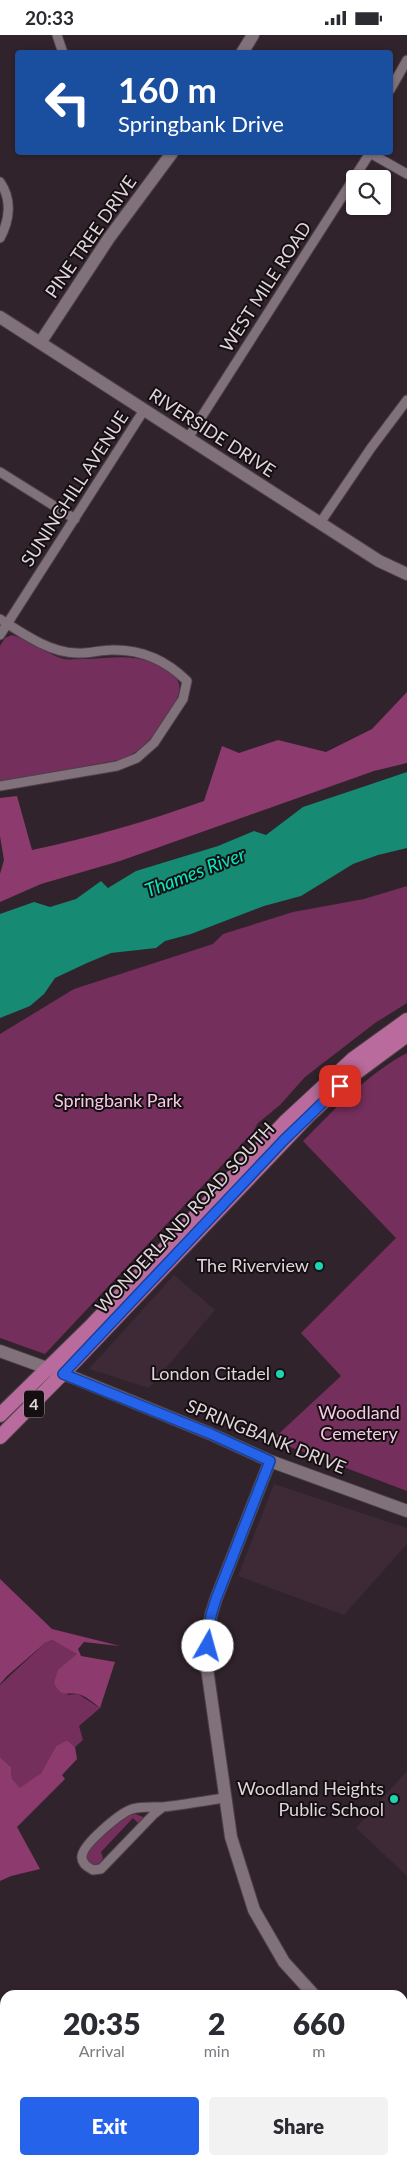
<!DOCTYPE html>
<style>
:root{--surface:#fff;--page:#f2f2f3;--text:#2b2b33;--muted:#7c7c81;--accent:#2563eb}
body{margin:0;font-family:Lato,sans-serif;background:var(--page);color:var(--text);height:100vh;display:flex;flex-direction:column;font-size:19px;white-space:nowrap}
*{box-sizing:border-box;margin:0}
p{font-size:16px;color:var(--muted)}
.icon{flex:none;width:28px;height:28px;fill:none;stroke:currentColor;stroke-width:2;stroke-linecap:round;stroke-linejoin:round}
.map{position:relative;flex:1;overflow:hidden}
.side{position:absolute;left:0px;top:1955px;width:408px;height:175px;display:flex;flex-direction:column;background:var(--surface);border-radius:15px 15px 0 0;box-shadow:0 1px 4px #0004}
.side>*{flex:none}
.hud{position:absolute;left:15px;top:15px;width:378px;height:105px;border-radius:5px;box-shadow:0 1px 4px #0004;background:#1a4fa0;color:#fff;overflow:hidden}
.fabs{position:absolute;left:346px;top:135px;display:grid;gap:10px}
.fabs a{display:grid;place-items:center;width:45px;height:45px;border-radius:5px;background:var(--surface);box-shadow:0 1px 4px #0004;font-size:25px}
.pin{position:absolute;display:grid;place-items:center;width:42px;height:42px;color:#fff;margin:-21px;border-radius:10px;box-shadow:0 2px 8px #0006}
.me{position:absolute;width:55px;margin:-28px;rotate:7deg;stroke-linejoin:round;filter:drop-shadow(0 0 4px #0008)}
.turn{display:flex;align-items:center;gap:18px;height:105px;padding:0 20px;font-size:22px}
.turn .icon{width:65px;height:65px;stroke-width:2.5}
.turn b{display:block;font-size:35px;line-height:42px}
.eta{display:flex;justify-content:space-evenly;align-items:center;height:85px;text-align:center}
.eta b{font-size:30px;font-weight:800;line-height:35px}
.button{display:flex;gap:10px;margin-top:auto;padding:10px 20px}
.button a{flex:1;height:58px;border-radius:5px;background:var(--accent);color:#fff;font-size:20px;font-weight:800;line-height:58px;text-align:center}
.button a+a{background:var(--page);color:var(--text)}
.status{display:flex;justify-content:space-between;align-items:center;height:35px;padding:0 25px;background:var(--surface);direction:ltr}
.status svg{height:14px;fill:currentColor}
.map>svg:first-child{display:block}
</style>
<div class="status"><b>20:33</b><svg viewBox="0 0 49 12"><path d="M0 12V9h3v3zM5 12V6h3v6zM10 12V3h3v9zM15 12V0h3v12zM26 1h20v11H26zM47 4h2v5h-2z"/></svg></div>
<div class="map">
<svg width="407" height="2130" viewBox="0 0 407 2130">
<rect width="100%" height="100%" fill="#31232b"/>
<!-- built -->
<path fill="#3e2a36" d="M 174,1240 L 215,1275 L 149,1353 L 89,1334 Z
M 274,1449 L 407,1493 L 407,1509 L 344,1580 L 238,1541 Z
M 407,1736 L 407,1841 L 356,1793 Z
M 259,2125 L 367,2125 L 362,2130 L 264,2130 Z"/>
<!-- green -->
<path fill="#752f5c" d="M 12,600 C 31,605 45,619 64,624 C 70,625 77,624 83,624 C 117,623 142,616 171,638 C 184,648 180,659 173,671 C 157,696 151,709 124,724 L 0,747 L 0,611 L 5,603 Z
M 407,851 L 407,968 L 375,988 L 305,1042 L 280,1070 L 258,1088 L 253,1097 L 45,1319 L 0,1303 L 0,999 L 74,954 L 213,909 L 223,899 L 293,877 L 364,864 Z
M 407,1018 L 407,1456 L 272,1405 L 341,1341 L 301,1298 L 396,1203 L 303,1106 C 334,1075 367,1039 407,1018 Z
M 52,1605 L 78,1619 L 67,1660 L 78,1659 L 100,1673 L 79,1691 L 83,1705 L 75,1712 L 67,1705 L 56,1711 L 41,1738 L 20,1754 L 12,1744 L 11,1732 L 0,1722 L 0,1650 L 45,1608 Z
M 135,1779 L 143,1782 L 144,1786 L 139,1789 L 133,1783 L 101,1817 L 103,1823 L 100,1828 L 94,1830 C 86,1828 86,1823 88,1816 C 101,1803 115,1782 135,1779 Z
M 311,2125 L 363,2125 L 358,2130 L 306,2130 Z"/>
<!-- forest -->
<path fill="#8d3b6f" d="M 407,657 L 407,728 L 374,736 L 120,826 L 41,849 L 0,867 L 0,839 L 4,825 L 0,801 L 0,763 L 17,761 L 32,815 C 90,803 148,786 204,766 L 222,711 L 239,718 L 278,705 L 326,717 L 372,694 Z
M 0,1544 L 52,1594 L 120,1611 L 84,1607 L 78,1614 L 81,1621 L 115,1627 L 100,1673 C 94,1668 86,1661 78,1659 C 65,1657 62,1663 54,1648 L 58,1635 L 77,1619 L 52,1605 L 45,1608 L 7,1641 L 0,1649 Z
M 67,1705 L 75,1712 L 77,1724 L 62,1740 L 65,1744 L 17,1792 L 40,1834 L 11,1841 L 0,1846 L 0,1722 L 11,1732 L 12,1744 L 20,1753 L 41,1738 L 56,1711 Z
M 65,2125 L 217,2125 L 213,2130 L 59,2130 Z"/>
<!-- water -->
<path fill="#168a72" d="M 407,737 L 407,813 L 378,820 L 353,829 L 301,861 L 264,871 L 191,899 L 165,906 L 156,913 L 111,918 L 87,928 L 55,943 L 44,959 L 30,971 L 0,983 L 0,879 L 34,867 L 50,872 L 76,864 L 101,846 L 108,853 L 136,836 L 218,811 L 254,796 L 266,800 L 303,772 Z"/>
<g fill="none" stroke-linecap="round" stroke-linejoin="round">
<defs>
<path id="street" d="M 57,0 L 63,18
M 390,55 L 407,25
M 370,118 L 407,139
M 0,147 C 12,164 10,185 0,203
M 188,403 L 370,118
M 0,437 L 75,484
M 320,488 L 371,413 L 407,365
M 0,584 C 22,598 50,618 77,618 C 88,619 100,615 111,615 C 142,614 166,625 187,646 L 183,664 L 154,708 L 137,723 L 117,731 L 0,751
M 0,600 L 144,375
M 163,1772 L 154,1779 L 101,1834 L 93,1835 C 87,1832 81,1828 82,1821 C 83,1809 120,1778 132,1774 C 142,1771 152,1772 163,1772 C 183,1770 204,1766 224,1763
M 0,2008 L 5,2003
M 0,2041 L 5,2040"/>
<path id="secondary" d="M 242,18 L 253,0
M 0,282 L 379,526 L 407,539
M 40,308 L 109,203 L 172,118
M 0,1316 L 77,1344 L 211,1399 L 270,1426 L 407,1476
M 270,1426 L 216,1564 L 211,1580 L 206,1626 L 231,1802 L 254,1875 L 284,1927 L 314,1960
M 402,2050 L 407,2054"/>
<path id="primary" d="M 0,1380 L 90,1292 L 285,1087 L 353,1024 L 407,985
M 0,1402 L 77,1324 L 310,1079 L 349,1043 L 407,1000"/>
</defs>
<!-- street casing -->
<use href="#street" stroke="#4c4148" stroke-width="11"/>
<!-- secondary casing -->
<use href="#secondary" stroke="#4c4148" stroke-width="14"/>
<!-- primary casing -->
<use href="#primary" stroke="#4c4148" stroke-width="16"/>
<!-- street -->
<use href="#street" stroke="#81717a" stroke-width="9"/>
<!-- secondary -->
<use href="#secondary" stroke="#81717a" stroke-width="12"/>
<!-- primary -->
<use href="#primary" stroke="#b86b9c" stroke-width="14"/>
</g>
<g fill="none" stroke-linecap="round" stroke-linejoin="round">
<defs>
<path id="route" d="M 208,1611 L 211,1580 L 216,1564 L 270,1426 L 211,1399 L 63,1339 L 284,1105 L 340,1051"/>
</defs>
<!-- route casing -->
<use href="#route" stroke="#184099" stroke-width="12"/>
<!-- route -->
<use href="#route" stroke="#2563eb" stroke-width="9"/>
</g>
<!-- markers -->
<g fill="#1cd5b1" stroke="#150f12" stroke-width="2">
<circle cx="319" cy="1231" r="5"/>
<circle cx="280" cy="1339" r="5"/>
<circle cx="394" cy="1764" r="5"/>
</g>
<g text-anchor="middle" stroke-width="4" stroke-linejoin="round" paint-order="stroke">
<!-- shield labels -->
<rect fill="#150f12" stroke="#a29a9f" stroke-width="1" x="24" y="1355.5" width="20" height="27" rx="4"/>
<g font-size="16" font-weight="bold" fill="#dfd6db">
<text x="34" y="1375">4</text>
</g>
<!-- street labels -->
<g font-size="18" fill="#dfd6db" stroke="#150f12">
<text transform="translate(91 202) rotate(-55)" y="6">PINE TREE DRIVE</text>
<text transform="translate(266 252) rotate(-57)" y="6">WEST MILE ROAD</text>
<text transform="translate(212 398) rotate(33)" y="6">RIVERSIDE DRIVE</text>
<text transform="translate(75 454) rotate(-57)" y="6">SUNINGHILL AVENUE</text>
<text transform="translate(185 1183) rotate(-47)" y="6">WONDERLAND ROAD SOUTH</text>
<text transform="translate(266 1402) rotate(22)" y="6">SPRINGBANK DRIVE</text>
</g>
<!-- park labels -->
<g font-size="18" fill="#f8c9e4" stroke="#150f12">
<text x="118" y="1072">Springbank Park</text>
<text x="359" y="1384">Woodland<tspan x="359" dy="21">Cemetery</tspan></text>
</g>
<!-- poi labels -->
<g font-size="18" fill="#dfd6db" stroke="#150f12" text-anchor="end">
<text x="309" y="1237">The Riverview</text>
<text x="270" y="1345">London Citadel</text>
<text x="384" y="1760">Woodland Heights<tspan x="384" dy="21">Public School</tspan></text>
</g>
<!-- water labels -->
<g font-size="19" font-style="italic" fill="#07eac2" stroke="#150f12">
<text transform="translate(195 837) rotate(-21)" y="7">Thames River</text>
</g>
</g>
</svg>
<div class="fabs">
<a><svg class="icon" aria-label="search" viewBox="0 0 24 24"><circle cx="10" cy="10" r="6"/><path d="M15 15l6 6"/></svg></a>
</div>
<div class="pin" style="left:340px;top:1051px;background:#d93025"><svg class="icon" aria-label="arrive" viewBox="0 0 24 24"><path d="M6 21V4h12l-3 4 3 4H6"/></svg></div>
<svg class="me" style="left:208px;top:1611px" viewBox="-20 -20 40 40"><circle r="19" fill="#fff"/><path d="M0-13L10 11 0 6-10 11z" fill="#2563eb"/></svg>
<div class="hud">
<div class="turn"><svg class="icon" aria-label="left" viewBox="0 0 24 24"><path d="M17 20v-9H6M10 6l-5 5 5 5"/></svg><div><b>160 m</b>Springbank Drive</div></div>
</div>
<section class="side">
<div class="eta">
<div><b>20:35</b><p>Arrival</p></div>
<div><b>2</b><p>min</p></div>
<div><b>660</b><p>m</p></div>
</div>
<div class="button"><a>Exit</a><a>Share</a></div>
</section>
</div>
